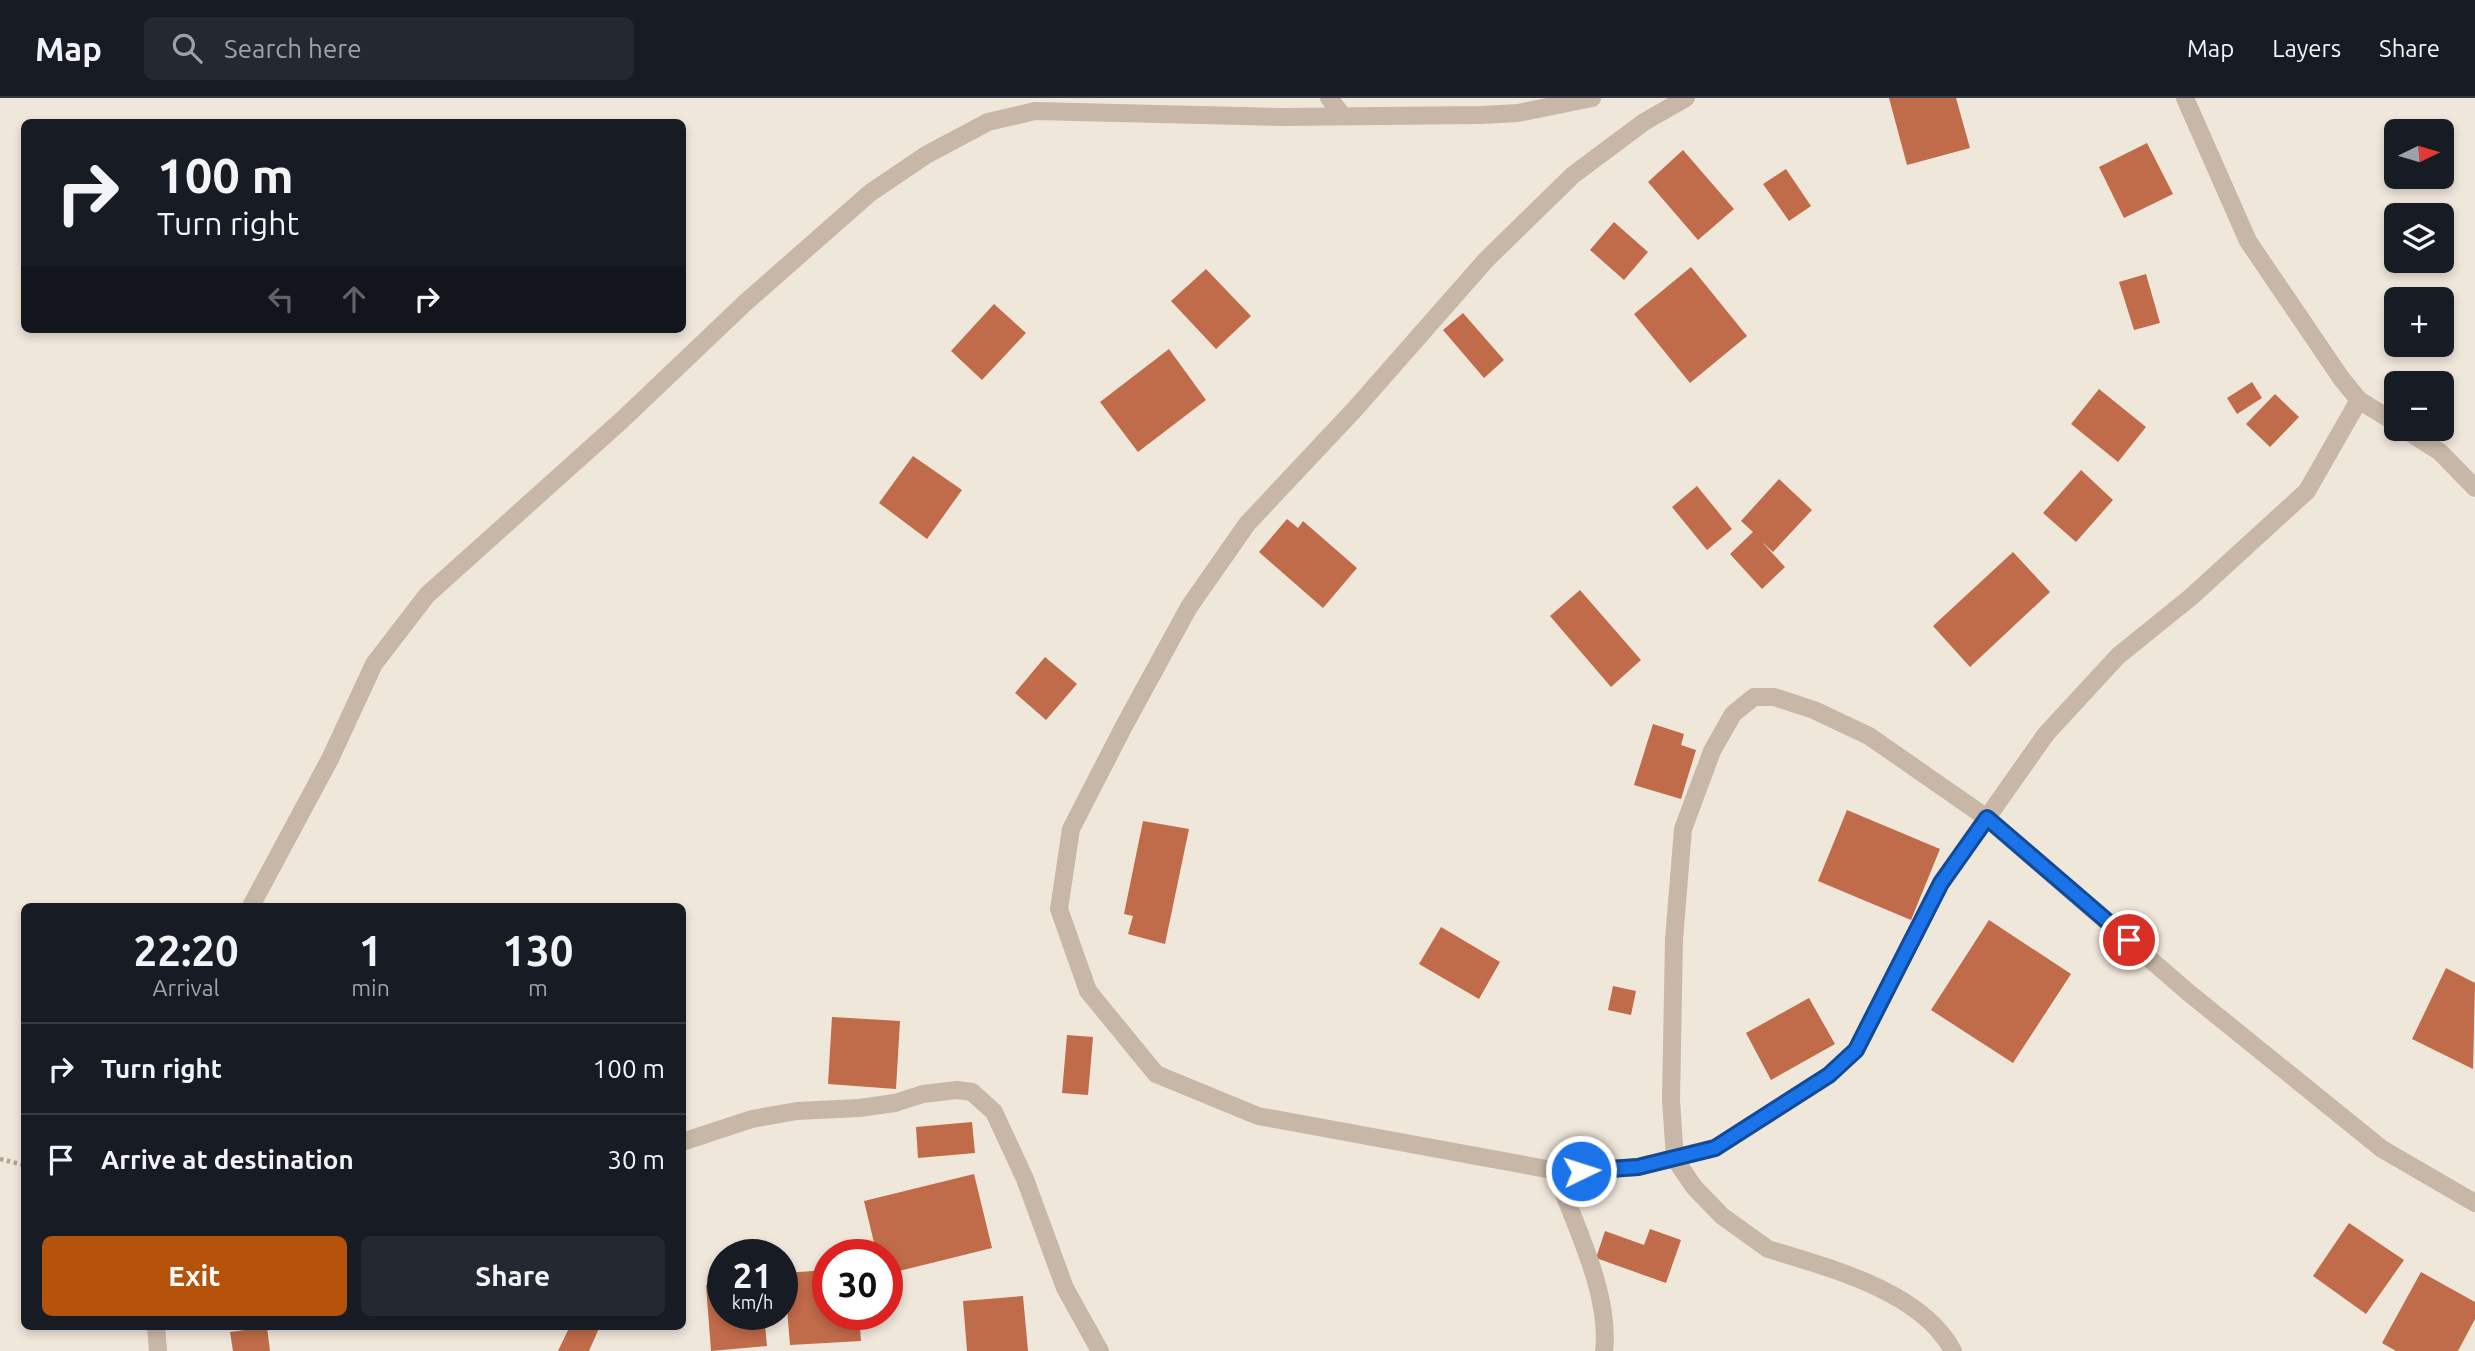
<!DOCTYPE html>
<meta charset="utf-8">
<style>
:root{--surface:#171b24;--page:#242831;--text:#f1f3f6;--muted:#9ea1a6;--line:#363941;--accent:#b45309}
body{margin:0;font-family:Ubuntu,sans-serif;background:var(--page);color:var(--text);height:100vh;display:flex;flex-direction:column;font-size:26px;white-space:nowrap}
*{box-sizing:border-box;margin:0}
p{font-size:23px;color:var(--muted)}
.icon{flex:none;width:38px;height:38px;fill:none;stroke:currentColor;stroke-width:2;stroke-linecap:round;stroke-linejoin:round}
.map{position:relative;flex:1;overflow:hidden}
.side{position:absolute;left:21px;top:805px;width:665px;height:427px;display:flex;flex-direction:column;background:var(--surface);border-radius:10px;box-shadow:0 4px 10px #0003}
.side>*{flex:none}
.banner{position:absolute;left:21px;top:21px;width:665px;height:214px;border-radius:10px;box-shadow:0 4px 10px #0003;background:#171b24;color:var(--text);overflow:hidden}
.needle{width:46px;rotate:85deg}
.tools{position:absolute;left:2384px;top:21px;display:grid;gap:14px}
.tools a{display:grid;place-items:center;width:70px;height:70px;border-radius:10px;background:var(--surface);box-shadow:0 4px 10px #0003;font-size:35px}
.speed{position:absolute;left:707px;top:1141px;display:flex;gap:14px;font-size:35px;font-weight:700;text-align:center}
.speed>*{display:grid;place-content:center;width:91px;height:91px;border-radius:50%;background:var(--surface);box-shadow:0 4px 10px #0003;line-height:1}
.speed small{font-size:18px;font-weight:400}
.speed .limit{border:10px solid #d22;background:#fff;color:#111}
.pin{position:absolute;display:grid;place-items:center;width:60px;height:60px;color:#fff;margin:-30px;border:4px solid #fff;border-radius:50%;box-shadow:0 2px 7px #0007}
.me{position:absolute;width:77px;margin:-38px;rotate:86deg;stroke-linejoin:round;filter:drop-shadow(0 0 5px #0008)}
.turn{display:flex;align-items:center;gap:24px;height:147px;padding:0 21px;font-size:32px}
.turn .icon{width:91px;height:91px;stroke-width:2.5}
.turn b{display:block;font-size:49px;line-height:60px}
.lanes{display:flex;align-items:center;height:66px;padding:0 21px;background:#0003;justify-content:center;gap:35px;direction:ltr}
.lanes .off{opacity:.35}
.eta{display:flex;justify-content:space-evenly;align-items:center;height:119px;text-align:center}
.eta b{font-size:42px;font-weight:700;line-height:49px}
.action{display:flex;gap:14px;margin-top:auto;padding:14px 21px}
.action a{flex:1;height:80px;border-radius:10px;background:var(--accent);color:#fff;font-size:28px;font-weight:700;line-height:80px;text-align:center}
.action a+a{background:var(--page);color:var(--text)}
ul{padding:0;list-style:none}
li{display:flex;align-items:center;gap:21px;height:91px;padding:0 21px;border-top:2px solid var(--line)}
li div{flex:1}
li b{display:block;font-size:26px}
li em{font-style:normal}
header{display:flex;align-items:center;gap:42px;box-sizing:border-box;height:98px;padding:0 35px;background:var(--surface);border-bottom:2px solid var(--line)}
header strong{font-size:33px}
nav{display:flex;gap:38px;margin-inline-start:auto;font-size:24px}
.search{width:490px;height:63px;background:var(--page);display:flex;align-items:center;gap:18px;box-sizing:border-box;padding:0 24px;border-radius:10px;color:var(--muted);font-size:26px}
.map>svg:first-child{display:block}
</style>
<header>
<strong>Map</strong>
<div class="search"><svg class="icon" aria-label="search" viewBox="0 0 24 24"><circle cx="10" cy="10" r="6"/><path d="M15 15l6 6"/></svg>Search here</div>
<nav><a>Map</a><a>Layers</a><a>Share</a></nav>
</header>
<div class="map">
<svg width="2475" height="1253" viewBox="0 0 2475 1253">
<rect width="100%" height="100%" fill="#f0e7db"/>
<!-- building -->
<path fill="#c06b49" d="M 1889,0 L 1956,0 L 1970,50 L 1907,67 Z
M 2147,45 L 2173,96 L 2124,120 L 2099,69 Z
M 1683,52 L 1734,111 L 1698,142 L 1648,84 Z
M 1786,71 L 1811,108 L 1789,123 L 1763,86 Z
M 1614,124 L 1648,154 L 1624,182 L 1590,152 Z
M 1691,169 L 1747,238 L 1690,285 L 1634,216 Z
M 1206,171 L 1251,218 L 1216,251 L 1171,203 Z
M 2146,176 L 2160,225 L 2134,232 L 2119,184 Z
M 994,206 L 1026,235 L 982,282 L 951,253 Z
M 1463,215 L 1504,262 L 1484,280 L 1443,232 Z
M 1169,251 L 1206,302 L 1138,354 L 1100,304 Z
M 2252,284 L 2262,300 L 2237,316 L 2227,300 Z
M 2099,291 L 2146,329 L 2118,364 L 2071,326 Z
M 2275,296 L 2299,319 L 2270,349 L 2246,326 Z
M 913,358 L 962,392 L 927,441 L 879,405 Z
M 2081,372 L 2113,402 L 2076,444 L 2043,415 Z
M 1779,381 L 1812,412 L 1773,454 L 1762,444 L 1785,469 L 1762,491 L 1730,456 L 1753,434 L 1741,423 Z
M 1697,388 L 1732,431 L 1707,452 L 1672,409 Z
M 1287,421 L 1298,430 L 1303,423 L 1357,470 L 1323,510 L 1259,454 Z
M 2013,454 L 2050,494 L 1970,569 L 1933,528 Z
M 1580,492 L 1641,562 L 1611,589 L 1550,518 Z
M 1045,559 L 1077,586 L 1046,622 L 1015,595 Z
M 1653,626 L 1684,636 L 1681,647 L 1696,652 L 1681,701 L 1634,687 Z
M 1847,712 L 1940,751 L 1911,822 L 1818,783 Z
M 1143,723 L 1189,731 L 1165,846 L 1128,836 L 1133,818 L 1124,816 Z
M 1989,822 L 2071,876 L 2013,965 L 1931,912 Z
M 1441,829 L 1500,864 L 1479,901 L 1419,866 Z
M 2446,870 L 2475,885 L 2473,971 L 2412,941 Z
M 1613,888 L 1636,893 L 1631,917 L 1608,912 Z
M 1809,900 L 1835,946 L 1771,982 L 1746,935 Z
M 832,919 L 900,923 L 896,991 L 828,986 Z
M 1067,937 L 1093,939 L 1088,997 L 1062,995 Z
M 972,1024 L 975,1055 L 918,1060 L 916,1029 Z
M 974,1076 L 992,1150 L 887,1176 L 887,1157 L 877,1157 L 864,1103 Z
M 2349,1125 L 2404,1162 L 2366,1216 L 2313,1178 Z
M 1650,1131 L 1681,1142 L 1666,1185 L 1596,1160 L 1605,1133 L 1644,1147 Z
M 828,1172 L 828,1216 L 859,1216 L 861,1243 L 790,1247 L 784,1175 Z
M 2421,1174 L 2475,1204 L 2475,1221 L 2458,1253 L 2396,1253 L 2382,1245 Z
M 723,1185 L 723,1216 L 764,1216 L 767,1248 L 711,1253 L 706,1187 Z
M 1023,1198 L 1028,1253 L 967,1253 L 963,1203 Z
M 570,1228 L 600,1228 L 589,1253 L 558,1253 Z
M 267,1229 L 270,1253 L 233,1253 L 230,1234 Z"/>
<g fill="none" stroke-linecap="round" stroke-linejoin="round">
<!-- path -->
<path stroke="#b4a292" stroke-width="4.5" stroke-dasharray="3.5 3.5" stroke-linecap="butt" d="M 0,1061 L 24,1067"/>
<!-- street -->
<path stroke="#c8b7a7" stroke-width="18" d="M 1329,0 L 1343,18
M 1686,0 L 1644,24 L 1573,77 L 1486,162 L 1355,311 L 1247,426 L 1189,509 L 1124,628 L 1071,731 L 1059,811 L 1088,893 L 1156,976 L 1258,1018 L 1563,1074 L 1638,1069 L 1715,1050 L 1829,977 L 1856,952 L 1941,785 L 2046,636 L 2118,558 L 2191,499 L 2307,393 L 2359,302
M 2185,0 L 2248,143 L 2341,280 L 2359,302 L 2396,325
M 2404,331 L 2440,354 L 2475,390
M 251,808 L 330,661 L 374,566 L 427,497 L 622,322 L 746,204 L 870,95 L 926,57 L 988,24 L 1035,13 L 1281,19 L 1481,17 L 1518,15 L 1592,0
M 682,1044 L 752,1021 L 797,1013 L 859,1010 L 895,1005 L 923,996 L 957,992 L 972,994 L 994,1014 L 1025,1081 L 1065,1190 L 1100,1253
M 1555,1073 C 1574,1125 1611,1197 1604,1253
M 156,1228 L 158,1253
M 1953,1253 C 1921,1193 1830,1170 1768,1151 L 1722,1118 L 1694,1089 L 1675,1061 L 1671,1002 L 1674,841 L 1683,731 L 1712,653 L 1733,616 L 1754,599 L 1774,599 L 1814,612 L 1869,638 L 1987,720 L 2189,895 L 2382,1051 L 2475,1105"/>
</g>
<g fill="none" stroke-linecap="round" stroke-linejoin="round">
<defs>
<path id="route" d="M 1581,1073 L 1638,1069 L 1715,1050 L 1829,977 L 1856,952 L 1941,785 L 1987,720 L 2129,842"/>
</defs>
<!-- route casing -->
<use href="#route" stroke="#114b97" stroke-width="18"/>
<!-- route -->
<use href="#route" stroke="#1a73e8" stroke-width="12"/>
</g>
</svg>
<div class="tools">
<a><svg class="needle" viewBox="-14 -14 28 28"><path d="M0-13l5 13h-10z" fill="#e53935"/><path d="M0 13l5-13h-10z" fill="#9ea1a6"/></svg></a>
<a><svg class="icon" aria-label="layers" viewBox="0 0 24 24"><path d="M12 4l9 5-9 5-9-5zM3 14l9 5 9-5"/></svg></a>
<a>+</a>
<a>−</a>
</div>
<div class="speed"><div>21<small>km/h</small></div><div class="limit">30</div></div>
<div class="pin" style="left:2129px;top:842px;background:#d93025"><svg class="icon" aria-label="arrive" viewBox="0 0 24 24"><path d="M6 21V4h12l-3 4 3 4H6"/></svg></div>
<svg class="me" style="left:1581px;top:1073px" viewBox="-20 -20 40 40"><circle r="17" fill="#1a73e8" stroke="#fff" stroke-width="3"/><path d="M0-11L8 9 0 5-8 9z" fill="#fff"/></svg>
<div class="banner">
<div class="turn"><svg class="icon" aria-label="right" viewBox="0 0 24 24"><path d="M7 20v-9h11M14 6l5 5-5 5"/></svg><div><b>100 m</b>Turn right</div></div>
<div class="lanes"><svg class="icon off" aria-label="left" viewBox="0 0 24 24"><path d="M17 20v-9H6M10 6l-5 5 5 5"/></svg><svg class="icon off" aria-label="ahead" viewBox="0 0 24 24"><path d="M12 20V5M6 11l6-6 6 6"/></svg><svg class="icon" aria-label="right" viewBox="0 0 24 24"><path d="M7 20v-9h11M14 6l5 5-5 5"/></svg></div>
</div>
<section class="side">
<div class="eta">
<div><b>22:20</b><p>Arrival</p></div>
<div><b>1</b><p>min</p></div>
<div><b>130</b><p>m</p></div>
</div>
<ul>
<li><svg class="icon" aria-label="right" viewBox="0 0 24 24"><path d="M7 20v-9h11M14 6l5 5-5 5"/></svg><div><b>Turn right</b></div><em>100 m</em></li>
<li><svg class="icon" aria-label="arrive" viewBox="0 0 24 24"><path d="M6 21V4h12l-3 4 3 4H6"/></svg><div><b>Arrive at destination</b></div><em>30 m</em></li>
</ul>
<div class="action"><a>Exit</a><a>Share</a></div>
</section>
</div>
